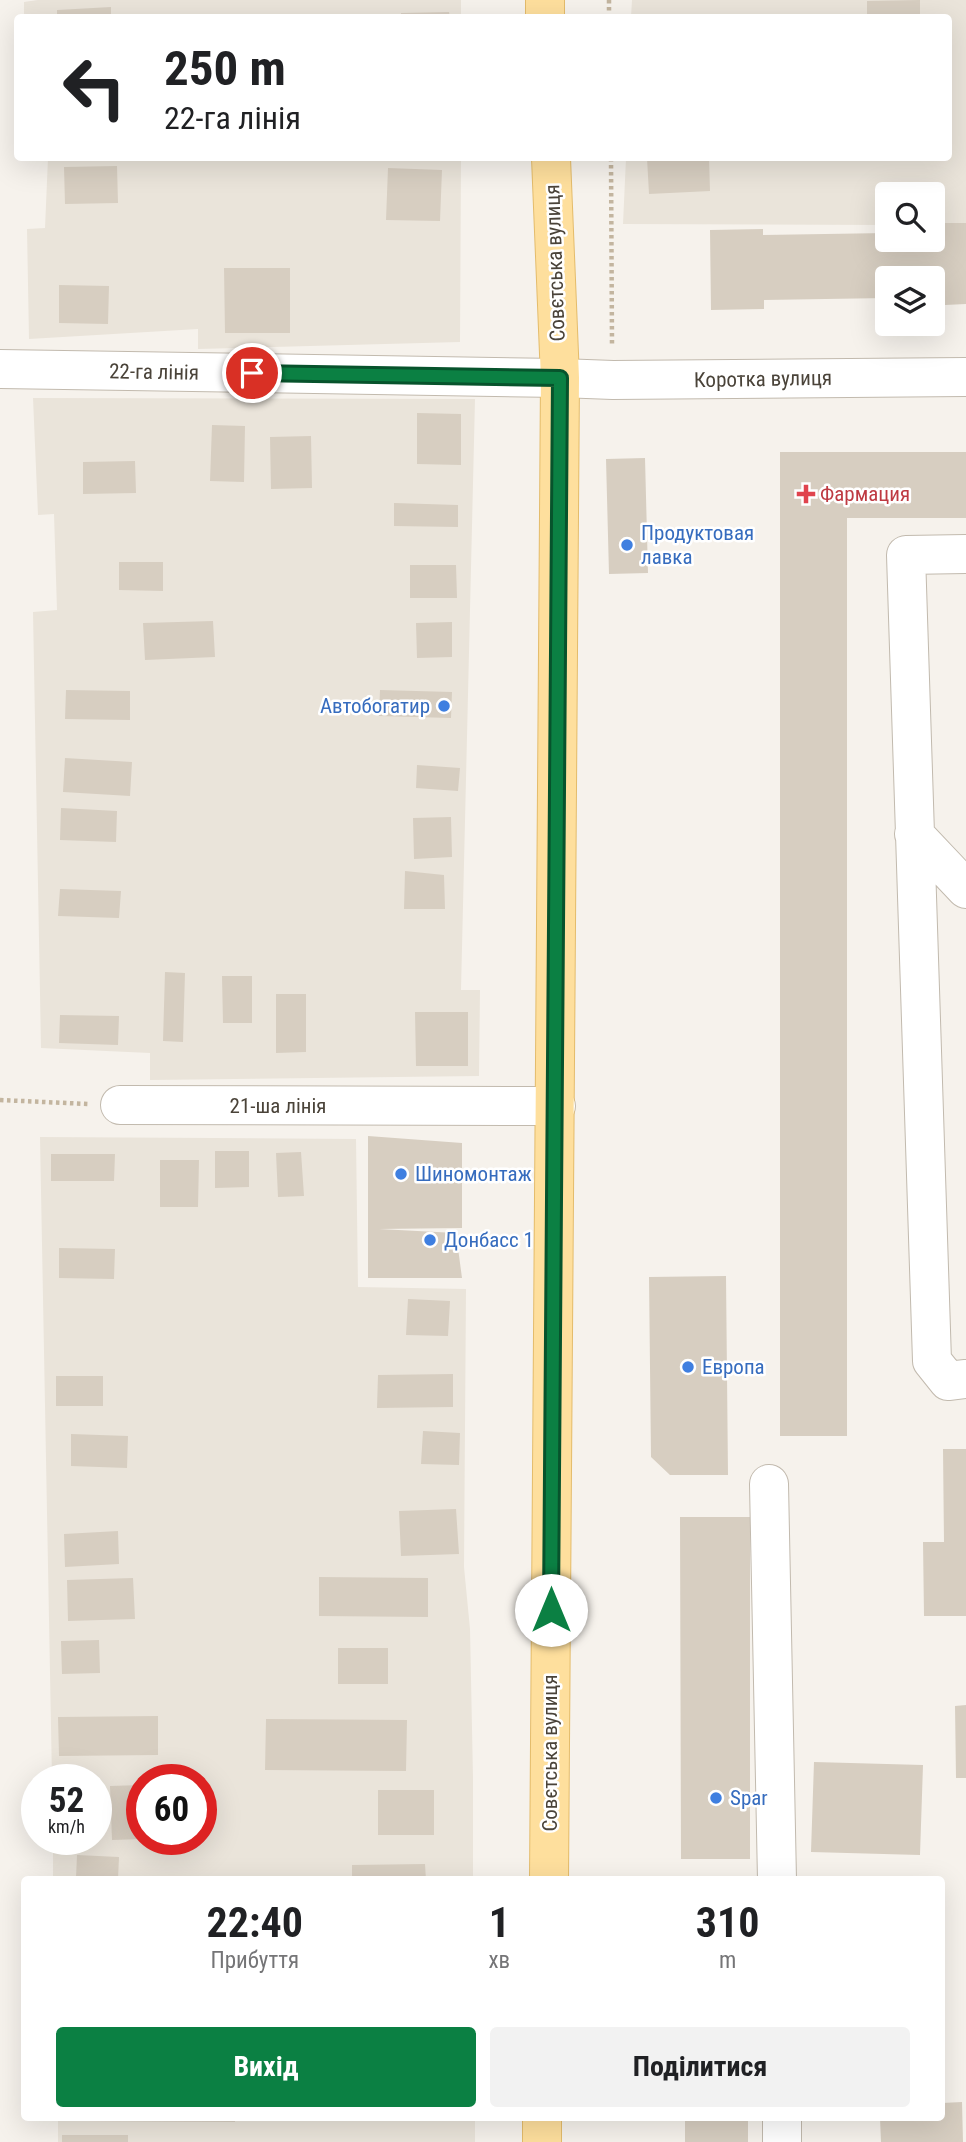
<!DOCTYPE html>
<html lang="uk">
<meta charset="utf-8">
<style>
:root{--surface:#fff;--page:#f2f2f2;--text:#202124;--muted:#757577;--accent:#0b8043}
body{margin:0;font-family:"Roboto Condensed",sans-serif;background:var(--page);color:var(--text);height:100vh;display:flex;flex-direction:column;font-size:26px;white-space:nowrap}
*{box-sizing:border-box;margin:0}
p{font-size:23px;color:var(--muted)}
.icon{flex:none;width:38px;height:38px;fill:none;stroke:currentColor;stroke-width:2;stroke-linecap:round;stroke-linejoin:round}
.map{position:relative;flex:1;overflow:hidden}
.details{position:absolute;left:21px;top:1876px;width:924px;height:245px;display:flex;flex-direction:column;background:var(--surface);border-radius:7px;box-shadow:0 7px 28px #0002}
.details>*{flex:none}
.top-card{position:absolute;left:14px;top:14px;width:938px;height:147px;border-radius:7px;box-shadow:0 7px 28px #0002;background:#fff;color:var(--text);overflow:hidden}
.buttons{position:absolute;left:875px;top:182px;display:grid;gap:14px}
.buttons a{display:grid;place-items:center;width:70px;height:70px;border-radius:7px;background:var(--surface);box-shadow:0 7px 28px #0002;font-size:35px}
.speed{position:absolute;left:21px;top:1764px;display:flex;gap:14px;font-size:35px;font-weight:700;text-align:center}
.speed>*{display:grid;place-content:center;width:91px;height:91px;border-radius:50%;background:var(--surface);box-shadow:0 7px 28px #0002;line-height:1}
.speed small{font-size:18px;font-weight:400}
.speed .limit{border:10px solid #d22;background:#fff;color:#111}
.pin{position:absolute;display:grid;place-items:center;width:60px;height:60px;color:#fff;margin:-30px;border:4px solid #fff;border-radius:50%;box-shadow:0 2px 7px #0007}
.me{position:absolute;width:77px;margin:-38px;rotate:0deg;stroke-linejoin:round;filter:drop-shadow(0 0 5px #0008)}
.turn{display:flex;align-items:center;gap:24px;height:147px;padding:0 35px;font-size:32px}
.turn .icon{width:91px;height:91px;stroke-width:2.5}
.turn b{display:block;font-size:49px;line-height:60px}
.eta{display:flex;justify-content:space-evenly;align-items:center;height:119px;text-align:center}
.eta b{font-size:42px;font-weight:700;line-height:49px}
.cta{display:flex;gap:14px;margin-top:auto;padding:14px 35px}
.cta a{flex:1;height:80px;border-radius:7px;background:var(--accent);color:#fff;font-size:28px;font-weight:700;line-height:80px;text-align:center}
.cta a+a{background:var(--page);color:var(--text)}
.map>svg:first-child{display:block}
</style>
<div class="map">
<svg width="966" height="2142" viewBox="0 0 966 2142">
<rect width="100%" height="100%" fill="#f6f2ec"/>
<!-- residential -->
<path fill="#eae4da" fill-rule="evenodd" d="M 38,0 L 461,0 L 461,17 L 24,18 L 24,2 Z
M 632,0 L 966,0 L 966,225 L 933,225 L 933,194 L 887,194 L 887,225 L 623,224 L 626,158 L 948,158 L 948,18 L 631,17 Z
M 48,158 L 461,158 L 460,342 L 198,349 L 198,329 L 29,339 L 27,229 L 45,228 Z
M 33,398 L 475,399 L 461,990 L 480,990 L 479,1076 L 150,1080 L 150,1053 L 41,1048 L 33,612 L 57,610 L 54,514 L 38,515 Z
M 40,1137 L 356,1139 L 358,1287 L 466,1289 L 464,1567 L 470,1629 L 473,1778 L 473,1879 L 53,1879 L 53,1839 L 96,1839 L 96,1780 L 52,1780 ZM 142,1780 L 201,1780 L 201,1839 L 142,1839 Z
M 58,2118 L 475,2118 L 475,2142 L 58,2142 Z"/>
<!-- building -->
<path fill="#d7cec1" d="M 920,0 L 920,18 L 867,18 L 867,1 Z
M 111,7 L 111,18 L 57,18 L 57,10 Z
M 449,12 L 450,18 L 401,18 L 401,13 Z
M 647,158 L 709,158 L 710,191 L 649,194 Z
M 117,166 L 118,203 L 65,204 L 64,167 Z
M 388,168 L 442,170 L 440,221 L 386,220 Z
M 938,223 L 966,223 L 966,304 L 945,305 L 945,297 L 933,298 L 933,278 L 887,278 L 887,298 L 764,300 L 764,309 L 711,310 L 710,230 L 763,229 L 763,235 L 887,233 L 887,240 L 933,240 L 933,232 L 938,232 Z
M 224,268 L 290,268 L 290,333 L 225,333 Z
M 59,285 L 109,286 L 108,324 L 59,323 Z
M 417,413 L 461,414 L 461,465 L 417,464 Z
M 212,425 L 245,426 L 244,482 L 210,481 Z
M 311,436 L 312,488 L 271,489 L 270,437 Z
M 780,452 L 966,452 L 966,518 L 847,518 L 847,1436 L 780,1436 Z
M 645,458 L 648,573 L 609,574 L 606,459 Z
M 135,461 L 136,493 L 83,494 L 83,462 Z
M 394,503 L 458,505 L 458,527 L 394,526 Z
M 119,562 L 163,562 L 163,591 L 119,590 Z
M 410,565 L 456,565 L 457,598 L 410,598 Z
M 213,621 L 215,657 L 145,660 L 143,623 Z
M 452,622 L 452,657 L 417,658 L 416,623 Z
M 66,690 L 130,691 L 130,720 L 65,719 Z
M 380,690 L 452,692 L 451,718 L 379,716 Z
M 65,758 L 132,762 L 130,796 L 63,792 Z
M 417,765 L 460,768 L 458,791 L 416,788 Z
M 61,808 L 117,811 L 116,842 L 60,840 Z
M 451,817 L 452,857 L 414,859 L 413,818 Z
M 405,871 L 444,875 L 445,909 L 404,909 Z
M 60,889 L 121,891 L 119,918 L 58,916 Z
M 165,972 L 185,973 L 183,1042 L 163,1041 Z
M 222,976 L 252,976 L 252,1023 L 223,1023 Z
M 276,994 L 306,994 L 306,1052 L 276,1053 Z
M 415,1012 L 468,1012 L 468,1066 L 416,1066 Z
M 60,1015 L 119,1016 L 118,1045 L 59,1043 Z
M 368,1136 L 462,1143 L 462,1228 L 379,1229 L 456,1233 L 462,1278 L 368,1278 Z
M 215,1151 L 249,1151 L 249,1187 L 215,1188 Z
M 301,1152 L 304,1196 L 278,1197 L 276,1153 Z
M 51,1154 L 115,1154 L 114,1181 L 51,1181 Z
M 160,1160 L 199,1160 L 198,1207 L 160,1207 Z
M 59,1248 L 115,1249 L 114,1279 L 59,1278 Z
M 726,1276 L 728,1475 L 670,1475 L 651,1457 L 649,1277 Z
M 408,1299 L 450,1301 L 448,1336 L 406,1335 Z
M 453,1374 L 453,1407 L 377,1408 L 378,1375 Z
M 56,1376 L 103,1376 L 103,1406 L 56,1406 Z
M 423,1431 L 460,1433 L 459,1465 L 421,1464 Z
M 71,1434 L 128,1436 L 127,1468 L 71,1466 Z
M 943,1449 L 966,1449 L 966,1616 L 924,1616 L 923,1542 L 944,1542 Z
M 456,1509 L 459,1554 L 401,1556 L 399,1511 Z
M 680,1517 L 750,1517 L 750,1859 L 681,1859 Z
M 118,1531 L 119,1564 L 65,1567 L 64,1534 Z
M 319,1577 L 428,1578 L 428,1617 L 319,1616 Z
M 133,1578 L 135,1619 L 68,1621 L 67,1580 Z
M 99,1640 L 100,1673 L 62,1674 L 61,1641 Z
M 338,1648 L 388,1648 L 388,1684 L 338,1684 Z
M 966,1705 L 966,1778 L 956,1778 L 955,1706 Z
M 158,1716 L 158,1755 L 59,1756 L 58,1717 Z
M 266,1719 L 407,1720 L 406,1771 L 265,1770 Z
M 814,1762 L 923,1765 L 920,1855 L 811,1852 Z
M 142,1785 L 142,1839 L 112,1840 L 110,1786 Z
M 378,1790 L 434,1790 L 434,1835 L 378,1835 Z
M 77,1855 L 119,1857 L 118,1879 L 76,1878 Z
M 425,1864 L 426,1880 L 352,1880 L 352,1865 Z
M 962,2102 L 963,2142 L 881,2142 L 880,2118 L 942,2118 L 942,2103 Z
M 87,2118 L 235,2118 L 235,2122 L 87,2121 Z
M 685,2118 L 748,2118 L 748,2142 L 685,2142 Z
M 62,2135 L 128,2135 L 128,2142 L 62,2142 Z"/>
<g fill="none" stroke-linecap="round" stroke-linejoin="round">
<defs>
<path id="minor" d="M 0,369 L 560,378 L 613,380 L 966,377
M 966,554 L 906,555 L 932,1361 L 948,1381 L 966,1379
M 914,834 L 966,889
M 120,1105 L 556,1106
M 769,1484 L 777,1880
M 782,2118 L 782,2142"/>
<path id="major" d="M 545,0 L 545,18
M 549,1880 L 560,378 L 551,158
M 542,2142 L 542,2118"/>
</defs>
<!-- minor casing -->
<use href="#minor" stroke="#c2baae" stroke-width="40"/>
<!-- major casing -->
<use href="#major" stroke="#e4bc6b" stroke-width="40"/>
<!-- path -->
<path stroke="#c3b59f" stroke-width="4.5" stroke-dasharray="3.5 3.5" stroke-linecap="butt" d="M 609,0 L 609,18
M 611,158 L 612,344
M 0,1100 L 88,1104"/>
<!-- minor -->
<use href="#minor" stroke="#fff" stroke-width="38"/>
<!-- major -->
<use href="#major" stroke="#fedf9d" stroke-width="38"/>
</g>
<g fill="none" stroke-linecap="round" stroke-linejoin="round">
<defs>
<path id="route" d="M 252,373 L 560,378 L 551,1610"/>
</defs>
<!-- route casing -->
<use href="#route" stroke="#07532c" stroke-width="18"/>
<!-- route -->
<use href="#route" stroke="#0b8043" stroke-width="12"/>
</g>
<!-- markers -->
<path fill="#e0444e" stroke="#fff" stroke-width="2.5" d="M802.5 483.5h7v7h7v7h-7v7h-7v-7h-7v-7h7z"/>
<g fill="#3f7fe0" stroke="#fff" stroke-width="2.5">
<circle cx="627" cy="545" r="7"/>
<circle cx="444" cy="706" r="7"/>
<circle cx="401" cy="1174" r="7"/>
<circle cx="430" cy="1240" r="7"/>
<circle cx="688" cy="1367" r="7"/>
<circle cx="716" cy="1798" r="7"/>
</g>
<g text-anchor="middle" stroke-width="5" stroke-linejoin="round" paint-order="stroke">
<!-- street labels -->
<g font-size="21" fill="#4a4339" stroke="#fff">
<text transform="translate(555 263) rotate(-92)" y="7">Совєтська вулиця</text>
<text transform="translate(154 372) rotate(1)" y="7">22-га лінія</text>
<text transform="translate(763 379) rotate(-1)" y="7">Коротка вулиця</text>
<text x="278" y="1113">21-ша лінія</text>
<text transform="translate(550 1753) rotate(-90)" y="7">Совєтська вулиця</text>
</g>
<!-- health labels -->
<g font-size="21" fill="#be3a42" stroke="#fff" text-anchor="start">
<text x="820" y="501">Фармация</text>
</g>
<!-- shop labels -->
<g font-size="21" fill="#366cbe" stroke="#fff" text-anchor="start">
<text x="641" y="540">Продуктовая<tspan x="641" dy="24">лавка</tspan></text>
<text x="430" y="713" text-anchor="end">Автобогатир</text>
<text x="415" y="1181">Шиномонтаж</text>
<text x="444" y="1247">Донбасс 1</text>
<text x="702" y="1374">Европа</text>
<text x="730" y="1805">Spar</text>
</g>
</g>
</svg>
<div class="buttons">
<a><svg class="icon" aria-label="search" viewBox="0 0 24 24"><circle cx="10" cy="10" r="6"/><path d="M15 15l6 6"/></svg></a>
<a><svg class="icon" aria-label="layers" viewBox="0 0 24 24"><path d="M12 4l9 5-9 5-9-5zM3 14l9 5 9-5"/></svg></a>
</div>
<div class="speed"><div>52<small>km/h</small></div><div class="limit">60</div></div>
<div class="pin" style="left:252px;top:373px;background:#d93025"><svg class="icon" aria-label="arrive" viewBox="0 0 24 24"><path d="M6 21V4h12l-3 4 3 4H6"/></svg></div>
<svg class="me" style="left:551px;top:1610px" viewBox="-20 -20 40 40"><circle r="19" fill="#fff"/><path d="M0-13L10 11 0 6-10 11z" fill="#0b8043"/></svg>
<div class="top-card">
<div class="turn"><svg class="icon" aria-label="left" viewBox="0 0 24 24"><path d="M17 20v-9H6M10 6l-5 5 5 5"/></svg><div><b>250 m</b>22-га лінія</div></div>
</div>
<section class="details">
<div class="eta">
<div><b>22:40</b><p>Прибуття</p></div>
<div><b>1</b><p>хв</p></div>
<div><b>310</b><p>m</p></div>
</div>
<div class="cta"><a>Вихід</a><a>Поділитися</a></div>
</section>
</div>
